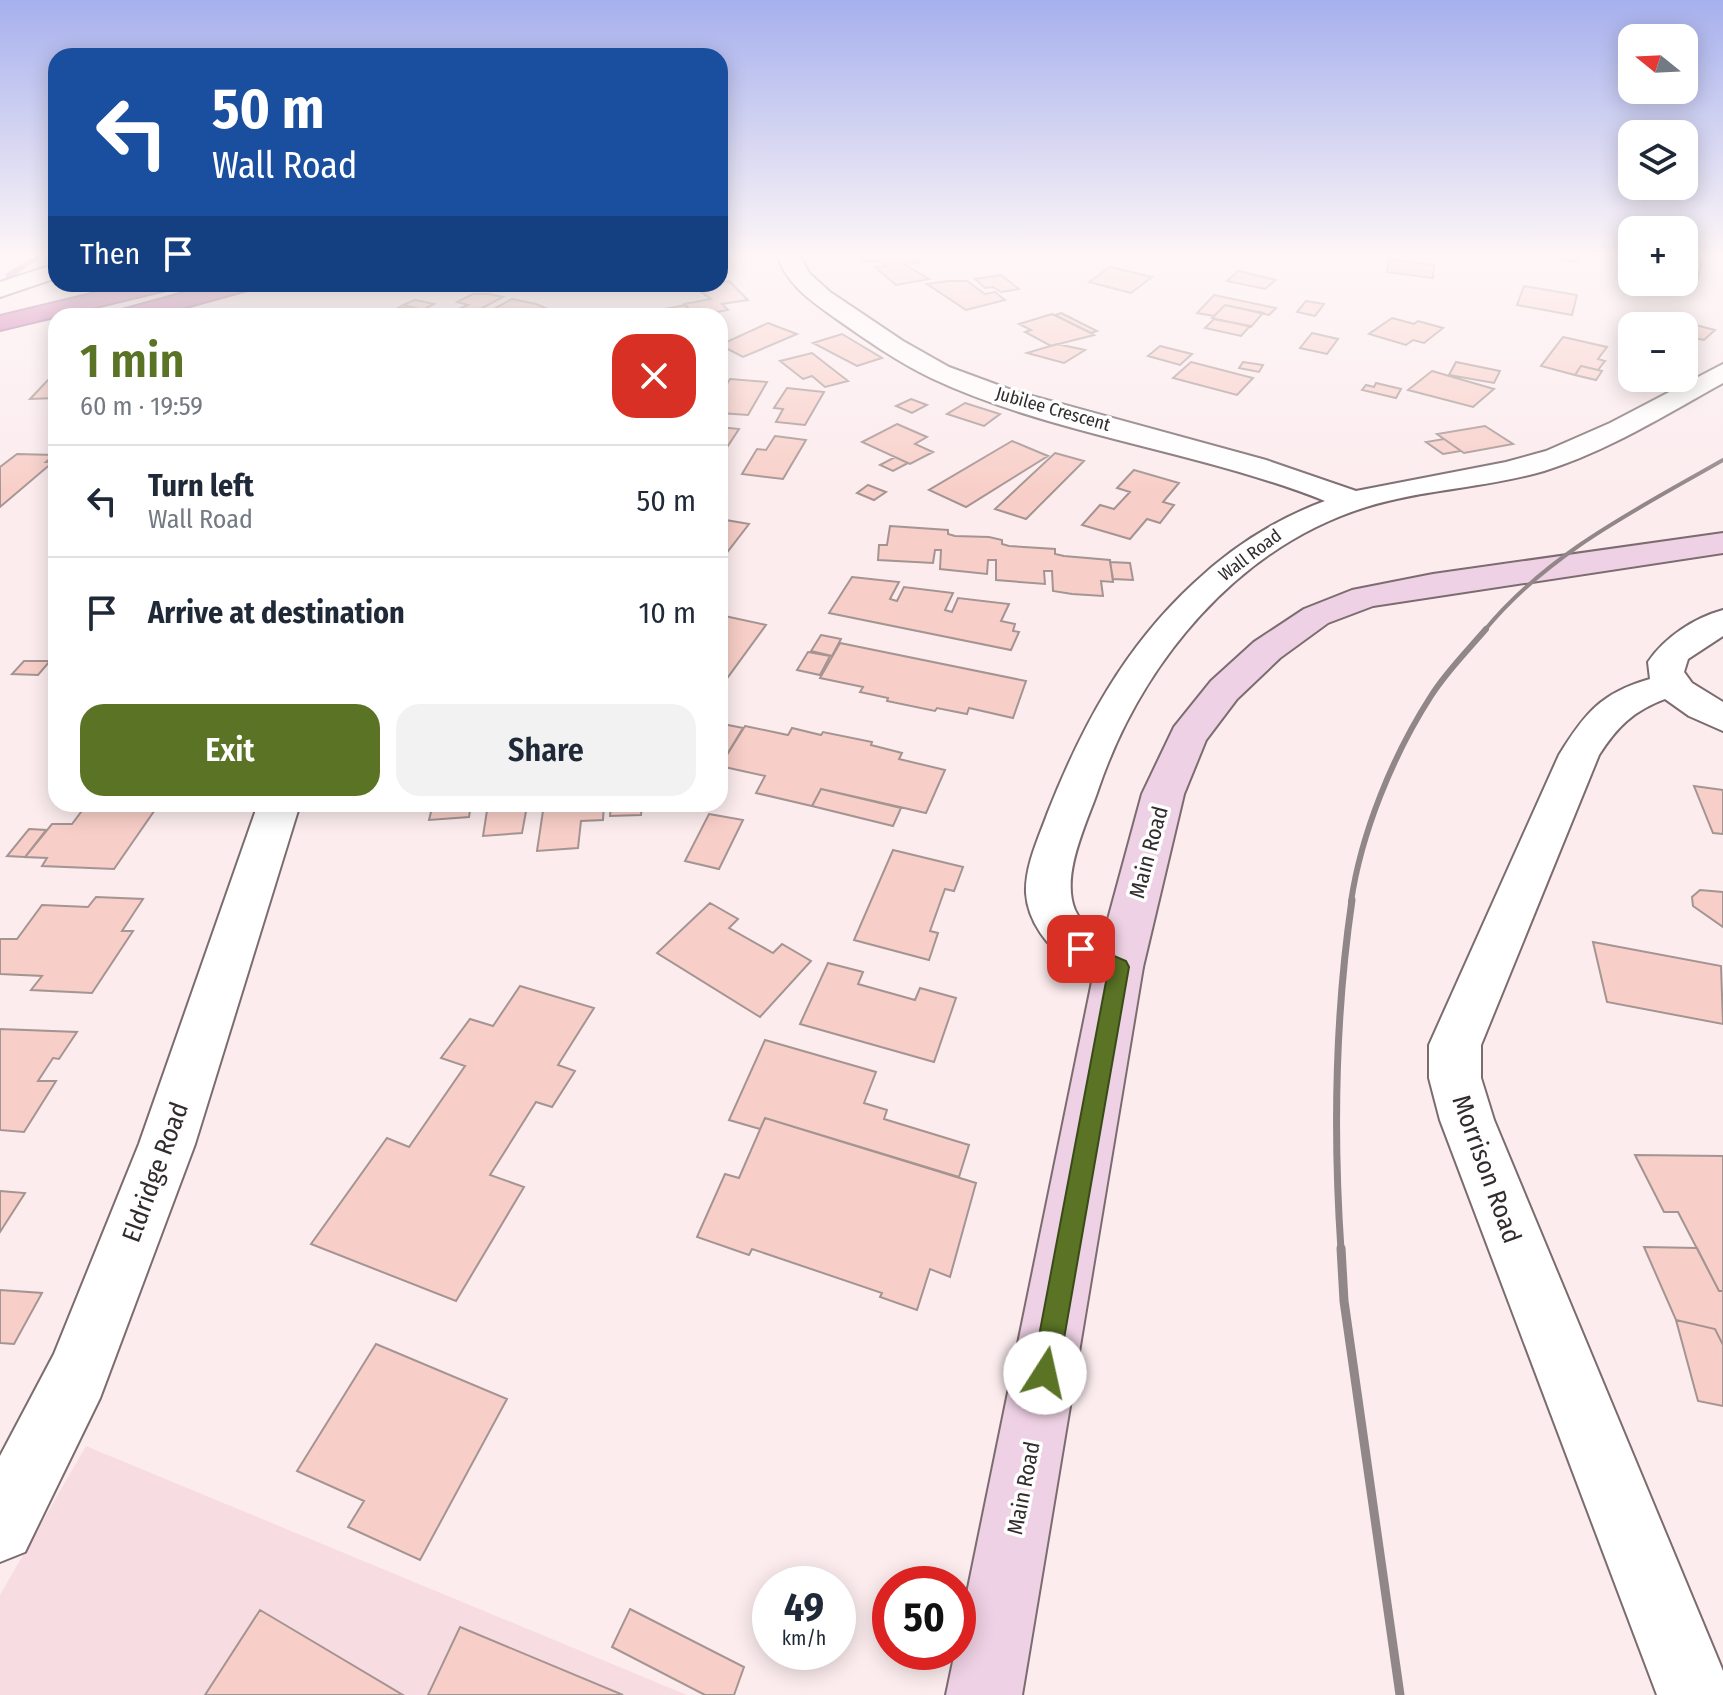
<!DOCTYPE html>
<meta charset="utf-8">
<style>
:root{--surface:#fff;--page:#f2f2f3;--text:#1f2937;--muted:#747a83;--line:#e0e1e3;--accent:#5a7325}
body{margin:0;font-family:"Fira Sans Condensed",sans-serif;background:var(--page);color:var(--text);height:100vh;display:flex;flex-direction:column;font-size:30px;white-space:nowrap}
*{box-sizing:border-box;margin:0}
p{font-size:26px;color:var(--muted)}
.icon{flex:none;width:44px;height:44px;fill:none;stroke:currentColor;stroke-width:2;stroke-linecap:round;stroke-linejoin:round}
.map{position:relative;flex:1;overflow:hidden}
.panel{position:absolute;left:48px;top:308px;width:680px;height:504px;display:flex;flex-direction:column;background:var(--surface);border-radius:24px;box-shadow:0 4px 20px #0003}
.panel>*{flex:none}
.guide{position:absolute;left:48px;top:48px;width:680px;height:244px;border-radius:24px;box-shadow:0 4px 20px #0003;background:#1a4fa0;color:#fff;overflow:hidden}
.needle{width:52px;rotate:288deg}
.tools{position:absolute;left:1618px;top:24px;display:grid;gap:16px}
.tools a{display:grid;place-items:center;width:80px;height:80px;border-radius:16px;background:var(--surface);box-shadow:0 4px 20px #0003;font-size:40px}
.speed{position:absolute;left:752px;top:1566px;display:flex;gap:16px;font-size:40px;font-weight:700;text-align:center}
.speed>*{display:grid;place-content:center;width:104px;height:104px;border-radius:50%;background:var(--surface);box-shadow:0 4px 20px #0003;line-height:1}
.speed small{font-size:20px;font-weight:400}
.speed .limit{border:12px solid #d22;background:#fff;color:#111}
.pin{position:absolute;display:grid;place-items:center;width:68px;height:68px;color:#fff;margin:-34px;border-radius:16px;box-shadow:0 4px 12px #0006}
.me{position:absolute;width:88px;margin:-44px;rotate:10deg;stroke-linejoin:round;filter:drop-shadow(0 0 6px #0008)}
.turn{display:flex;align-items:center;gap:28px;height:168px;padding:0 32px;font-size:36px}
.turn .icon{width:104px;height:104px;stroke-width:2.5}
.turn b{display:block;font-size:56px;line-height:68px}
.then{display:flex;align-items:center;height:76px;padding:0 32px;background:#0003;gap:16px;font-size:30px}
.round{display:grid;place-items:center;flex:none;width:84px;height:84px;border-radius:24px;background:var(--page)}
.headline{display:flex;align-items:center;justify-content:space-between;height:136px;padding:0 32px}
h1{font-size:48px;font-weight:600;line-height:60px;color:var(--accent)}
.primary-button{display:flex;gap:16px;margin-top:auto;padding:16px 32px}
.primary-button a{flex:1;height:92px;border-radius:24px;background:var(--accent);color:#fff;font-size:32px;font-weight:600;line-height:92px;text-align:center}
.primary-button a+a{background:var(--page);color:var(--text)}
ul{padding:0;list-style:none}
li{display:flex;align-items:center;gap:24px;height:112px;padding:0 32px;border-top:2px solid var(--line)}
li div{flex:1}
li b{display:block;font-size:30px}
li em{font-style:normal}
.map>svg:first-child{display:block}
</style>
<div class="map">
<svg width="1723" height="1695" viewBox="0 0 1723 1695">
<rect width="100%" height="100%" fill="#fcecee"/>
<!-- built -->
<path fill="#f7dde2" d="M 86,1446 L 687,1695 L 0,1695 L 0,1595 Z"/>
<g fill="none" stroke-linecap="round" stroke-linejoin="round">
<!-- stream -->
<path fill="#ae84b9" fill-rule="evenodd" d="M 37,254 L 45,254 L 12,278 L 6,278 L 6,274 Z"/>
</g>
<!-- building -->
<path fill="#f8cfc8" stroke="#a49492" stroke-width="2" d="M 864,254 L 921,254 L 919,263 L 904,264 L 929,279 L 896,285 L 875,267 L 886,266 L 882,262 L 861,261 Z
M 1532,254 L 1580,254 L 1577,262 Z
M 1684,254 L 1703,257 L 1697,282 L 1684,280 Z
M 1389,259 L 1434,265 L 1433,278 L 1387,272 Z
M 1110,267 L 1152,277 L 1131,293 L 1089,282 Z
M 1238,271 L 1276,280 L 1265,289 L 1227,281 Z
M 1001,275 L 1019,289 L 1001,292 L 993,287 L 985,288 L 975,279 Z
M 729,281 L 748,300 L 722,304 L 728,310 L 697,316 L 684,304 L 711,299 L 695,288 Z
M 948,281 L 967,281 L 985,294 L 995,292 L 1005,300 L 966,310 L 927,284 Z
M 1524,286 L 1577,295 L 1572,315 L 1517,305 Z
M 473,294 L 489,294 L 503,297 L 475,312 L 461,308 L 468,305 L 457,302 Z
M 1214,295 L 1276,308 L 1269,315 L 1225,305 L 1214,316 L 1197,313 Z
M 512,299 L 536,304 L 555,312 L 545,316 L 509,316 L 488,312 Z
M 415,300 L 434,304 L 423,310 L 403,305 Z
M 1306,301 L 1324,304 L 1315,316 L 1297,312 Z
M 685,305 L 694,315 L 674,316 L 659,310 Z
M 1225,305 L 1263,313 L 1251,327 L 1212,318 Z
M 400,307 L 420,311 L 439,316 L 381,316 Z
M 1061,313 L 1097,331 L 1091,333 L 1055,315 Z
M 1052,314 L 1091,333 L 1094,335 L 1051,346 L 1025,332 L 1031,330 L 1019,324 Z
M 1664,317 L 1668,318 L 1715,330 L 1704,340 L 1694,338 L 1684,348 L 1684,326 L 1654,326 Z
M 1392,318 L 1414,324 L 1418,321 L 1443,328 L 1424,343 L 1413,340 L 1406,345 L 1369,334 Z
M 1214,319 L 1250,326 L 1241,336 L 1205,328 Z
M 768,323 L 797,334 L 743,357 L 720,345 Z
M 1312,333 L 1338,339 L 1327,354 L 1300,348 Z
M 842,334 L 882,358 L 857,366 L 813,343 Z
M 1563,337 L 1607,347 L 1598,359 L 1605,361 L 1598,370 L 1581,366 L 1575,375 L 1541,366 Z
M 1057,344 L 1085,350 L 1064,363 L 1027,353 Z
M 1160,346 L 1192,354 L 1180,365 L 1148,356 Z
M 812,353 L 848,381 L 825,387 L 812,376 L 803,379 L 780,361 Z
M 1191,362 L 1253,378 L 1237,395 L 1173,378 Z
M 1243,362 L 1263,365 L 1259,372 L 1239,368 Z
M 1456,362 L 1500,371 L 1494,383 L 1449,375 Z
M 1581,366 L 1598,370 L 1602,371 L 1596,380 L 1575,375 Z
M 1432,371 L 1494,389 L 1473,407 L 1408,390 Z
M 730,379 L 767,382 L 748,415 L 720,413 L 725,400 L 720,400 L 720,395 Z
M 48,380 L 56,380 L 56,398 L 30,399 Z
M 1376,383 L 1401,389 L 1396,398 L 1362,390 L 1366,385 L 1374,387 Z
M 787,388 L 824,392 L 805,425 L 776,422 L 783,409 L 774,408 Z
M 911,399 L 927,405 L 912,413 L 896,406 Z
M 965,403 L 1000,414 L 984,426 L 947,414 Z
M 897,424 L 927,437 L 915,444 L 933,452 L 910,464 L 862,442 Z
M 1485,426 L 1513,444 L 1464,453 L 1437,434 Z
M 720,427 L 739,429 L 720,458 Z
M 775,436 L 806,440 L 783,479 L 742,474 L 757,449 L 766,450 Z
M 1444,439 L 1461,451 L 1443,454 L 1426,442 Z
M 1012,441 L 1048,456 L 966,507 L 929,490 Z
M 1055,453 L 1084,461 L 1026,519 L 995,509 Z
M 17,454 L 54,455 L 46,462 L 53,462 L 0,507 L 0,467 Z
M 895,457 L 908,463 L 893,471 L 880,465 Z
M 1134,470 L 1179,483 L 1163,502 L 1174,505 L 1160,523 L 1147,519 L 1130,539 L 1082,525 L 1100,505 L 1114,509 L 1130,492 L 1117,488 Z
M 868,485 L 886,492 L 874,500 L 857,493 Z
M 720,519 L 749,524 L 722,559 L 720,558 Z
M 890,526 L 948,530 L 948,534 L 955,536 L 989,537 L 1002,540 L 1002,544 L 1009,546 L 1055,549 L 1055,554 L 1064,556 L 1110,560 L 1113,582 L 1101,581 L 1103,596 L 1072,594 L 1053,591 L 1052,571 L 1044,571 L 1045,584 L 996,580 L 996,560 L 988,560 L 987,574 L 940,569 L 941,550 L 935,550 L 933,563 L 878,560 L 879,545 L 887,545 Z
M 1110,562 L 1130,563 L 1133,580 L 1113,579 Z
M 852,577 L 899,582 L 890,599 L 897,601 L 904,587 L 953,593 L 945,610 L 952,612 L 958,598 L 1009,604 L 1001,621 L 1015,624 L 1013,631 L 1019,632 L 1011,650 L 829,613 Z
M 720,615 L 766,625 L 728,677 L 720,675 Z
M 821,635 L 841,639 L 832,656 L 811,651 Z
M 840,643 L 1026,681 L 1013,718 L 969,708 L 967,714 L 937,708 L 935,711 L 887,701 L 888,698 L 860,692 L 863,687 L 820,678 Z
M 808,652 L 830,656 L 820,675 L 797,670 Z
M 24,661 L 50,661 L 38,675 L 12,674 Z
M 723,724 L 743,728 L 720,766 L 720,728 Z
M 745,726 L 788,735 L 792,728 L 821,735 L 823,732 L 872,742 L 871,745 L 902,753 L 899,759 L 945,770 L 926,813 L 821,789 L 812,806 L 756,793 L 765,776 L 720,766 Z
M 1694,786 L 1723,790 L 1723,834 L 1713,833 Z
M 821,789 L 901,808 L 893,826 L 812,806 Z
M 87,804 L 159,804 L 114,869 L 42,866 L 47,858 L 25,857 L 52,824 L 72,824 Z
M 433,804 L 471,804 L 469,817 L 429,820 Z
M 488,804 L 544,804 L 527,806 L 522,833 L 483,836 Z
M 604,804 L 603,820 L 581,821 L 578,848 L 537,851 L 544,804 Z
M 611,804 L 642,804 L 641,815 L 610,816 Z
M 709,814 L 743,820 L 719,869 L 685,861 Z
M 29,829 L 46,830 L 25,857 L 7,856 Z
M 893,850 L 963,867 L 954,891 L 945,889 L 930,931 L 938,933 L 929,960 L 854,940 Z
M 1700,890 L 1723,892 L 1723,927 L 1693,906 L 1692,897 Z
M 96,897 L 143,899 L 122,931 L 133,931 L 92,993 L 31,990 L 42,976 L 0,974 L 0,939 L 17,939 L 42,905 L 88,907 Z
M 710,903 L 738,919 L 729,928 L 773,953 L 782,944 L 811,961 L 760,1017 L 657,953 Z
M 1593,942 L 1721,966 L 1723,1024 L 1607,1002 Z
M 828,963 L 863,972 L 858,984 L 915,1000 L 920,988 L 956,998 L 934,1062 L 800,1024 Z
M 520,986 L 594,1008 L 558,1065 L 575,1071 L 552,1107 L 536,1102 L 490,1175 L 524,1187 L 456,1301 L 311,1244 L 387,1138 L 409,1147 L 465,1066 L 441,1058 L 470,1019 L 493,1026 Z
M 0,1029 L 77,1032 L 59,1059 L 53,1058 L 38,1081 L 56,1081 L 24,1132 L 0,1130 Z
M 765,1040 L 876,1072 L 864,1103 L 887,1110 L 884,1119 L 969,1145 L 959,1177 L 765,1118 L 760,1129 L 729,1120 Z
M 765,1118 L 976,1183 L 950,1277 L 930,1269 L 917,1310 L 880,1297 L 882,1293 L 752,1249 L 749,1255 L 697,1237 L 725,1174 L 739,1178 Z
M 1635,1155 L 1723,1156 L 1723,1291 L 1719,1291 L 1678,1212 L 1664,1212 Z
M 0,1191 L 25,1193 L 0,1232 Z
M 1644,1247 L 1697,1248 L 1719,1291 L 1723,1291 L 1723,1345 L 1715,1329 L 1676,1320 Z
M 0,1290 L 42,1293 L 14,1344 L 0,1343 Z
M 1676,1320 L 1715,1329 L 1723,1345 L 1723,1406 L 1698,1401 Z
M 376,1344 L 507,1399 L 420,1560 L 348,1527 L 364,1501 L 297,1471 Z
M 630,1609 L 744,1667 L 734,1695 L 705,1695 L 612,1647 Z
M 260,1610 L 403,1695 L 205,1695 Z
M 460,1627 L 623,1695 L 428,1695 Z"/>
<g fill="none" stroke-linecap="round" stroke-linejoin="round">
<defs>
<path id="street" d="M 777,254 L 799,254 L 809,273 L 830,292 L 903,341 L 949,367 L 1014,391 L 1266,460 L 1356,491 L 1506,462 L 1546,451 L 1610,423 L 1723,364 L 1723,383 C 1665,415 1608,451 1544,471 C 1486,488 1424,489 1366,507 C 1237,547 1142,663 1099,787 C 1088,821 1060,874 1075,910 C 1088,939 1129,940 1143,967 L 1136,981 C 1110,989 1092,978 1070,963 C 1048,947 1028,922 1026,893 C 1025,866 1039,837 1048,812 C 1082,726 1124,648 1193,584 C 1231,548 1276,519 1325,501 C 1197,450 1055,436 931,378 C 898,362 868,341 838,320 C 813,302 786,285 777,254 Z
M 56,264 L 56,278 L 0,297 L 0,282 Z
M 1723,610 L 1723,636 L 1688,659 L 1684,672 L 1692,683 L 1723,702 L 1723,731 L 1689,716 L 1665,699 C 1633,711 1617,727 1599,755 L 1481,1045 L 1481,1078 L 1494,1120 L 1723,1671 L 1723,1695 L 1657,1695 L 1440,1120 L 1429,1078 L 1429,1045 L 1559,755 C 1585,713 1601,693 1650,679 L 1648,662 C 1665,637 1694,618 1723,610 Z
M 258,804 L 300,804 L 195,1144 L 100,1398 L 25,1552 L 0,1562 L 0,1456 L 54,1354 L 139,1144 Z"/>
<path id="secondary" d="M 1723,533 L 1723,553 L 1373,606 L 1328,623 L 1280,658 L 1237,699 L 1206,740 L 1184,794 L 1143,967 L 1022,1695 L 946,1695 L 955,1652 L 958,1652 L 958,1637 L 1095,967 L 1142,794 L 1174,727 L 1211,681 L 1254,642 L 1304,609 L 1352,590 L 1433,574 Z"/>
<path id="highway" d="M 133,284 L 173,284 L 170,289 L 0,330 L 0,316 Z
M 217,284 L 254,284 L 251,289 L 153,316 L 118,315 L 122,310 Z"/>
</defs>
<!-- street casing -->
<use href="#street" stroke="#7b6c6f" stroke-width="4"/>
<!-- secondary casing -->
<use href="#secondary" stroke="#7b6c6f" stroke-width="4"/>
<!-- highway casing -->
<use href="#highway" stroke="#91527b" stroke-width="4"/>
<!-- street -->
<use href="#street" fill="#fff" fill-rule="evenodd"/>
<!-- secondary -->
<use href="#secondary" fill="#eed1e4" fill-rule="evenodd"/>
<!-- highway -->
<use href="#highway" fill="#c567a5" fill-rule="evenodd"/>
<!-- rail-far3 -->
<path stroke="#928788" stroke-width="4" d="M 1484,631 C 1549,552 1636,510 1723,460"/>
<!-- rail-far2 -->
<path stroke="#928788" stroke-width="6" d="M 1351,902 C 1361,833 1393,755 1431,696 C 1446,672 1468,650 1486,629"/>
<!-- rail-far1 -->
<path stroke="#928788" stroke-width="7" d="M 1341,1250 C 1333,1132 1335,1016 1352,900"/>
<!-- rail -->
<path stroke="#928788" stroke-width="9" d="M 1341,1248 L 1344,1301 L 1400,1695"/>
</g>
<!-- sky -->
<linearGradient id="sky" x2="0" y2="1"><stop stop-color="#a6b0ed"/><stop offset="0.52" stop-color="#fef6f7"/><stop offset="1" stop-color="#fef6f7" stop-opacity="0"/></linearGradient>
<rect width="1723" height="492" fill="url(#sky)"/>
<!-- route -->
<path fill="#5a7325" stroke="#3a4b18" stroke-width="2" d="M 1081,942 L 1126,961 L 1129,967 L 1058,1373 L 1054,1382 L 1045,1386 L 1035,1382 L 1032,1373 L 1108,971 L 1074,955 L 1071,949 Z"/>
<g text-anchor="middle" stroke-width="7" stroke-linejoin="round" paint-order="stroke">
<!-- far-street labels -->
<g font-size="18" fill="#312b2c" stroke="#fefefe">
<text transform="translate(1053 409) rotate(16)" y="6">Jubilee Crescent</text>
<text transform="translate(1250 555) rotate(-37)" y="6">Wall Road</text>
</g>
<!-- street labels -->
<g font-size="22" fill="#312b2c" stroke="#fefefe">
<text transform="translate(1148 852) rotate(-75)" y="8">Main Road</text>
<text transform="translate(1023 1488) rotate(-79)" y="8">Main Road</text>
</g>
<!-- near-street labels -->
<g font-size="26" fill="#312b2c" stroke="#fefefe">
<text transform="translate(1487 1169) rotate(70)" y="9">Morrison Road</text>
<text transform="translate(155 1172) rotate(-70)" y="9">Eldridge Road</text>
</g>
</g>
</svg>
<div class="tools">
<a><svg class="needle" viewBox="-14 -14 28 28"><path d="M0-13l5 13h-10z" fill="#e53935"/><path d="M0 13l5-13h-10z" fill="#747a83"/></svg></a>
<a><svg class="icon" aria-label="layers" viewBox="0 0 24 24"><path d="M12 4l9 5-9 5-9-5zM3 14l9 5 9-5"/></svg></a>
<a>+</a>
<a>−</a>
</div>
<div class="speed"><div>49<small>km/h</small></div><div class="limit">50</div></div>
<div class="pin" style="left:1081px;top:949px;background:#d93025"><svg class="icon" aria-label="arrive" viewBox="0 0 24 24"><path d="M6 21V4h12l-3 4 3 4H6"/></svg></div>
<svg class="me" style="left:1045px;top:1373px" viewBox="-20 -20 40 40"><circle r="19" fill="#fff"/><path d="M0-13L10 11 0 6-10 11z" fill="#5a7325"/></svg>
<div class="guide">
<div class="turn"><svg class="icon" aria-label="left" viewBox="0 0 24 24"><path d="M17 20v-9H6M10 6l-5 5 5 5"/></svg><div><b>50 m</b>Wall Road</div></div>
<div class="then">Then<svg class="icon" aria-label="arrive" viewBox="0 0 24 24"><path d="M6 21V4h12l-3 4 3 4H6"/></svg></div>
</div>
<section class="panel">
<div class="headline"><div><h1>1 min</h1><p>60 m · 19:59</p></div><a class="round" style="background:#d93025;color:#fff"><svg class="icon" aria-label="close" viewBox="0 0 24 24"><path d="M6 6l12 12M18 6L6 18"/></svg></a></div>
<ul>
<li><svg class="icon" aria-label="left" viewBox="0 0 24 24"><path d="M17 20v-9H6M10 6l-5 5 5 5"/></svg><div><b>Turn left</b><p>Wall Road</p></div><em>50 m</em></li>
<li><svg class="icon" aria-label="arrive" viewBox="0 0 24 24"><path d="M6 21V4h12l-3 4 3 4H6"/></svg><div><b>Arrive at destination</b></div><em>10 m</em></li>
</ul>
<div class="primary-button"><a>Exit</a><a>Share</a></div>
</section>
</div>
